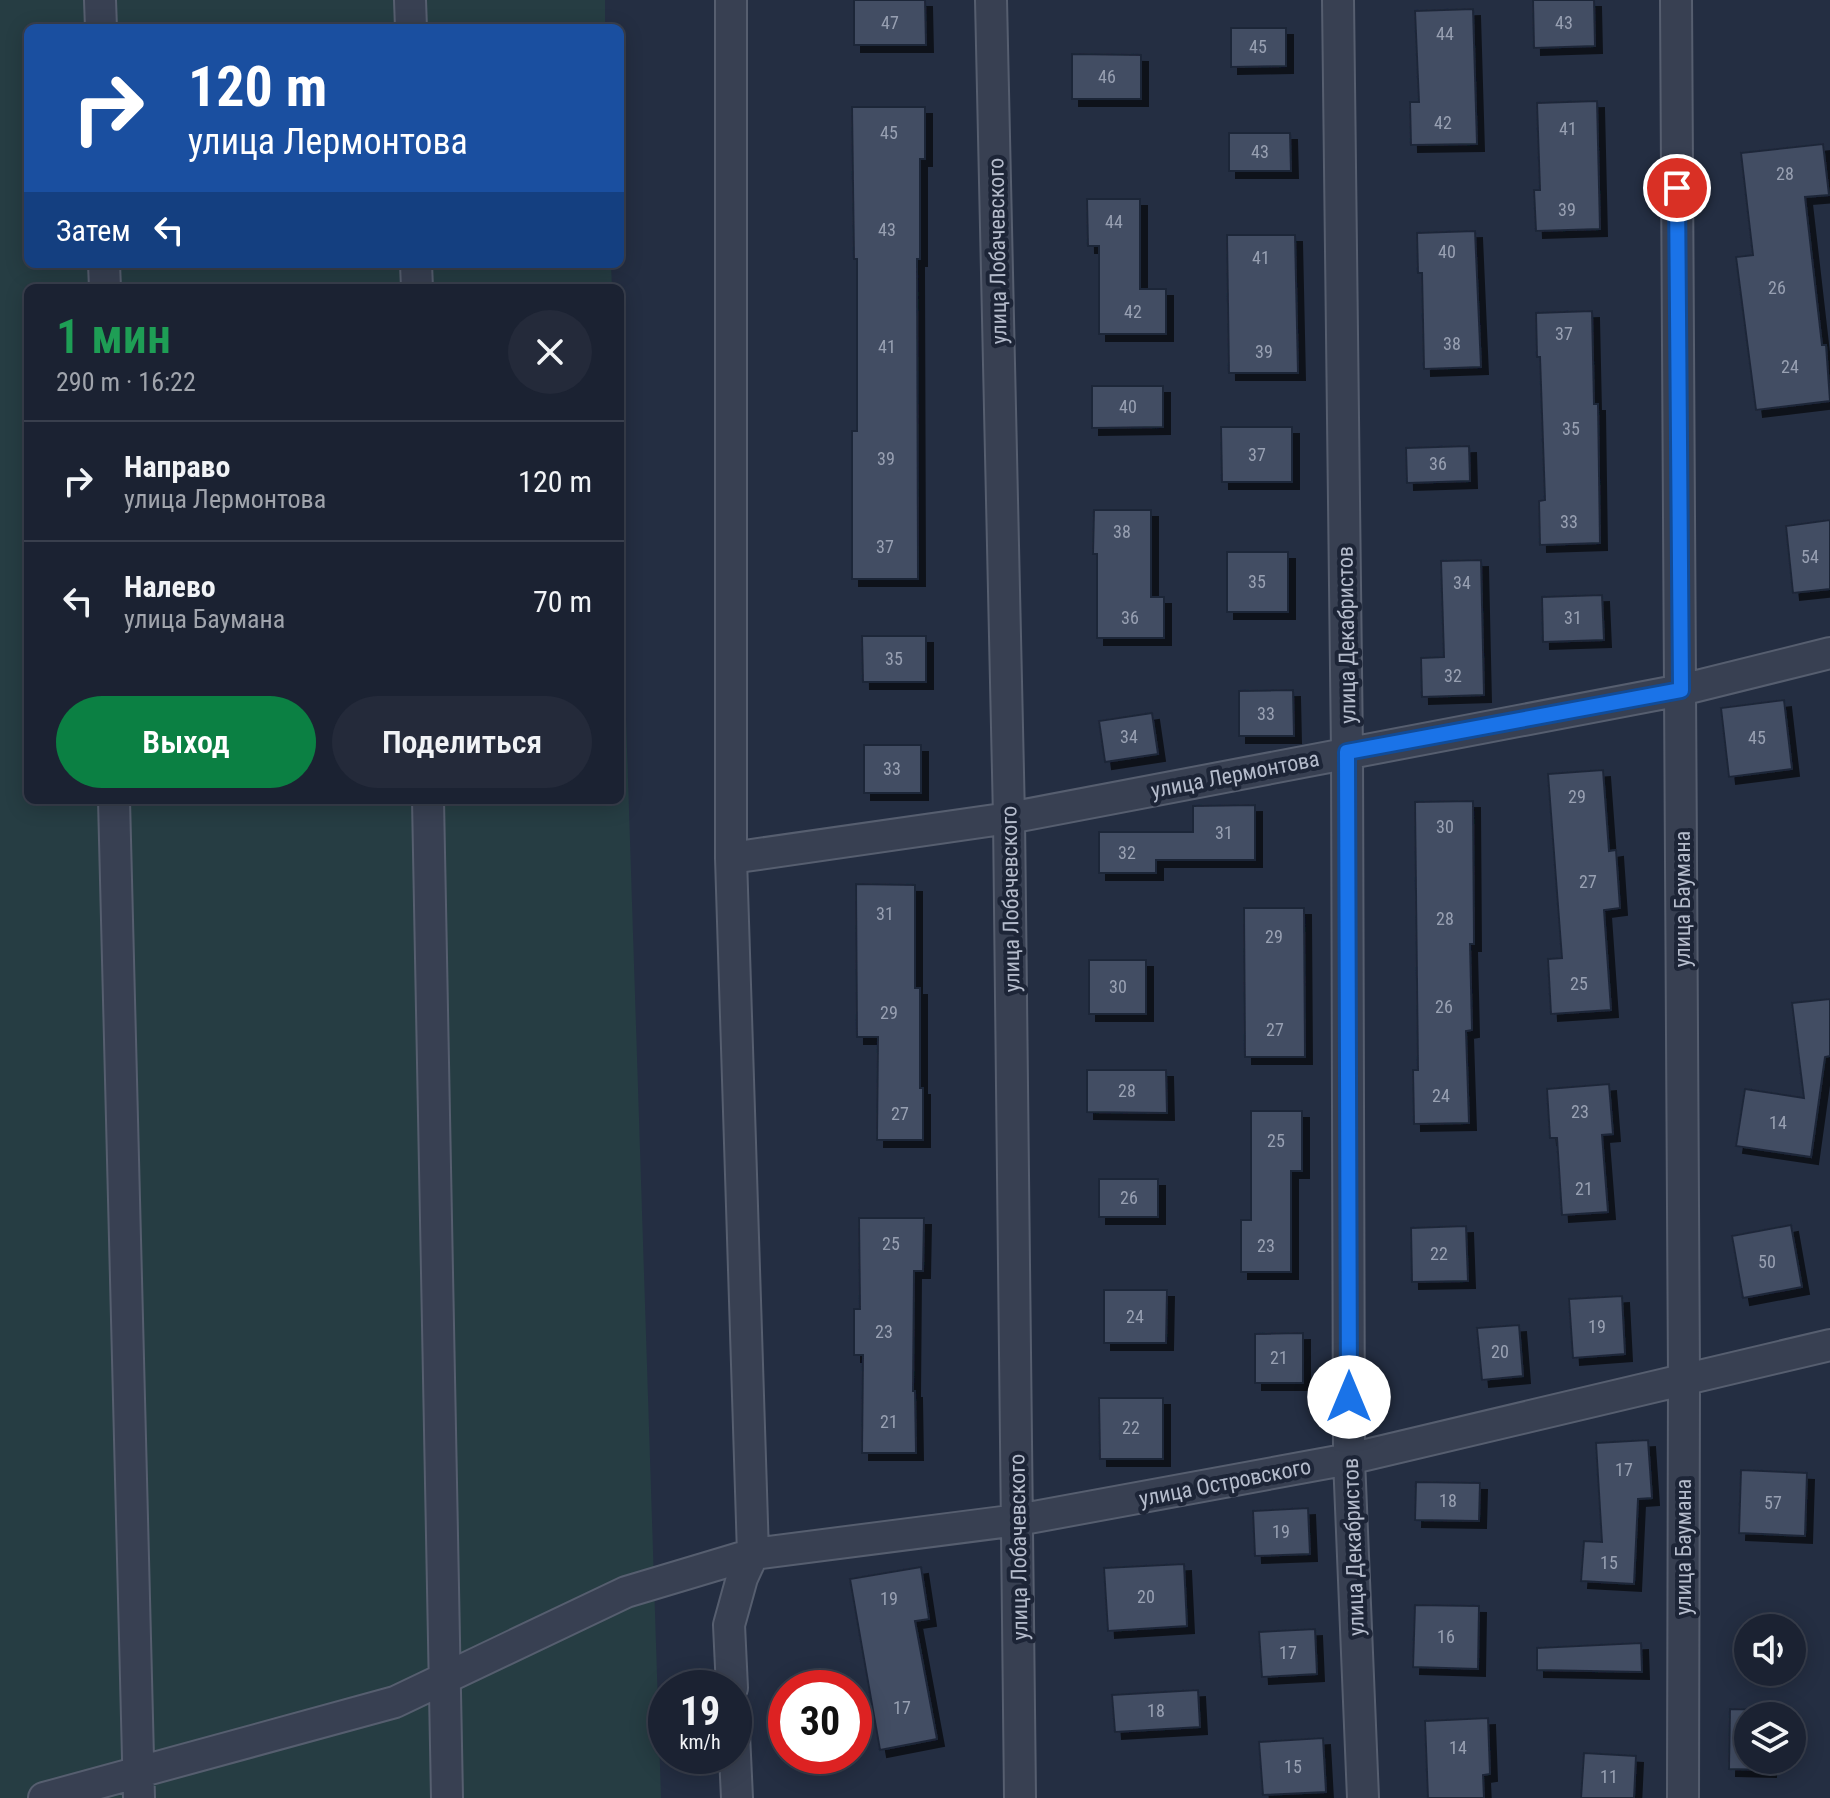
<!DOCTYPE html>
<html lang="ru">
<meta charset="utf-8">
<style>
:root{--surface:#1b2232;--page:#242a3a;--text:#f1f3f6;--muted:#a0a4ac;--line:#393f4d;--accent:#0b8043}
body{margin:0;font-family:"Roboto Condensed",sans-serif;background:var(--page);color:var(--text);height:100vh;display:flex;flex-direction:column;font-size:30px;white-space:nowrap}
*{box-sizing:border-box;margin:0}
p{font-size:26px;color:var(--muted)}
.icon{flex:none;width:44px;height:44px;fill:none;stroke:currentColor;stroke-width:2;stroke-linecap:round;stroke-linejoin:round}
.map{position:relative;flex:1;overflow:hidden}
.details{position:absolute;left:24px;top:284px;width:600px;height:520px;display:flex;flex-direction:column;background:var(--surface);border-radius:12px;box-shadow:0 4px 20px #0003,0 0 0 2px var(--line)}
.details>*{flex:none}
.guide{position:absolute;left:24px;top:24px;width:600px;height:244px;border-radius:12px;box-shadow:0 4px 20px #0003,0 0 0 2px var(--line);background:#1a4fa0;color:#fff;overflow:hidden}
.fabs{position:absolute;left:1734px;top:1614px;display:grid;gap:16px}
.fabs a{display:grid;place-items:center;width:72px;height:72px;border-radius:50%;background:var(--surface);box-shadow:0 4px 20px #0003,0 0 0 2px var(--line);font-size:40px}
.speed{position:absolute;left:648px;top:1670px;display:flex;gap:16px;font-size:40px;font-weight:700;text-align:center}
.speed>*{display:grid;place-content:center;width:104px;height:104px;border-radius:50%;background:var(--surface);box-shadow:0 4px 20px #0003,0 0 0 2px var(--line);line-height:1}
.speed small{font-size:20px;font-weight:400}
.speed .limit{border:12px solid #d22;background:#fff;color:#111}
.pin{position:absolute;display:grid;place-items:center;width:68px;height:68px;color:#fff;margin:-34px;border:4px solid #fff;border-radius:50%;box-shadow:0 2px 8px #0007}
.me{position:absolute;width:88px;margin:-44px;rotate:0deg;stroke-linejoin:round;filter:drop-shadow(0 0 6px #0008)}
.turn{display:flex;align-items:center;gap:28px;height:168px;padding:0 32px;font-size:36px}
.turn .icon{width:104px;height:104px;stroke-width:2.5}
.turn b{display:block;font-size:56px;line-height:68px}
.then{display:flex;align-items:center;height:76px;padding:0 32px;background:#0003;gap:16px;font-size:30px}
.round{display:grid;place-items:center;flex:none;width:84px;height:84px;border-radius:42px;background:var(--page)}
.head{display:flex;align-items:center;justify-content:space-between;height:136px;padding:0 32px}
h1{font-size:48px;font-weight:600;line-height:60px;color:#1e9e55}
.primary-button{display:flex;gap:16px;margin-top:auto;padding:16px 32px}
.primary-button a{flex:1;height:92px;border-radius:48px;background:var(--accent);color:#fff;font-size:32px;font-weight:600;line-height:92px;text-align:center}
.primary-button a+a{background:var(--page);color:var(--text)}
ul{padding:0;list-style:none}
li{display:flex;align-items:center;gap:24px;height:120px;padding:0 32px;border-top:2px solid var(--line)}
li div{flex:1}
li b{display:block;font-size:30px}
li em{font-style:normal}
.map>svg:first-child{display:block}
</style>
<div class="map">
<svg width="1830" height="1798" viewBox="0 0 1830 1798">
<defs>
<filter id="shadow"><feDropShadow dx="7" dy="7" stdDeviation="0" flood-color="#0009"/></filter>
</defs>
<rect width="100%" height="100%" fill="#242e42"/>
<!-- green -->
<path fill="#263d43" d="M 0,0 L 605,0 L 605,28 L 28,28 L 28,264 L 611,264 L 612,288 L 28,288 L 28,800 L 620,800 L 620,532 L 661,1798 L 0,1798 Z"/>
<!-- building -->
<path fill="#434d64" stroke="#1f2739" stroke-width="2" filter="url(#shadow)" d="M 854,0 L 925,0 L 926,45 L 854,45 Z
M 1533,0 L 1594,0 L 1595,46 L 1534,48 Z
M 1473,9 L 1477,144 L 1411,145 L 1410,102 L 1419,102 L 1415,11 Z
M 1231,28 L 1286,28 L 1286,66 L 1231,67 Z
M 1072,54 L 1141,55 L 1141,99 L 1072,99 Z
M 1597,101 L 1600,229 L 1536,231 L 1534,190 L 1540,190 L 1537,103 Z
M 852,107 L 925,107 L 925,159 L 920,159 L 920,259 L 917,259 L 918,579 L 852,579 L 852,431 L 857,431 L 857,259 L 854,259 Z
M 1229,133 L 1290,133 L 1291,171 L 1229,171 Z
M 1823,144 L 1829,195 L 1805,197 L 1822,345 L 1826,345 L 1830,401 L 1756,410 L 1736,257 L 1753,255 L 1741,153 Z
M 1087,199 L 1140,199 L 1140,289 L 1166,289 L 1166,334 L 1099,334 L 1099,246 L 1088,246 Z
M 1475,231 L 1481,367 L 1424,369 L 1422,273 L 1418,273 L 1417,233 Z
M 1227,235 L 1295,235 L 1298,373 L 1229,373 Z
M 1592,311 L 1594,404 L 1598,404 L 1600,543 L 1540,545 L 1539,501 L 1545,500 L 1540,357 L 1537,357 L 1536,313 Z
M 1092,386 L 1163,386 L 1163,427 L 1092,428 Z
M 1221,427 L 1292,427 L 1292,482 L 1222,482 Z
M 1469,446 L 1470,481 L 1407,483 L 1406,448 Z
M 1094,510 L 1151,510 L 1151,597 L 1164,597 L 1164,638 L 1097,638 L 1097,554 L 1093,554 Z
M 1830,520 L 1830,589 L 1793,593 L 1786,526 Z
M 1227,552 L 1288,552 L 1288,612 L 1227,612 Z
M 1481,560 L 1484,695 L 1422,697 L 1421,658 L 1444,657 L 1441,561 Z
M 1602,595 L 1604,640 L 1543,642 L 1542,597 Z
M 862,636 L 926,636 L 926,682 L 863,682 Z
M 1293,690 L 1294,736 L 1239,736 L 1239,691 Z
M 1784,700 L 1792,769 L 1729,777 L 1721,708 Z
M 1152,713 L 1158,754 L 1105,762 L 1099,721 Z
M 864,745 L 921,745 L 921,793 L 864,793 Z
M 1603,770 L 1609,851 L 1616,850 L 1620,908 L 1604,910 L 1611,1010 L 1551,1014 L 1548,959 L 1562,958 L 1548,774 Z
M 1473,801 L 1474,944 L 1470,944 L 1472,1030 L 1466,1031 L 1469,1123 L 1414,1124 L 1413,1070 L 1418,1070 L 1415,802 Z
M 1255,805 L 1255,860 L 1156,860 L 1156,873 L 1099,873 L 1099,832 L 1193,832 L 1193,806 Z
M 856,884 L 915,885 L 915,988 L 920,988 L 920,1088 L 923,1088 L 923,1140 L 877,1140 L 878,1037 L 857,1037 Z
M 1244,908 L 1304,908 L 1305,1057 L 1245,1057 Z
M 1089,960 L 1146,960 L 1146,1014 L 1089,1014 Z
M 1830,999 L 1830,1056 L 1825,1057 L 1811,1157 L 1736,1146 L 1745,1089 L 1804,1098 L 1792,1003 Z
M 1087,1070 L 1166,1070 L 1167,1113 L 1087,1112 Z
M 1609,1084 L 1613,1134 L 1602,1135 L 1608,1212 L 1562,1215 L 1557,1138 L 1550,1138 L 1547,1089 Z
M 1251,1111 L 1302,1111 L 1302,1171 L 1291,1171 L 1291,1272 L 1241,1272 L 1241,1220 L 1251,1220 Z
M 1099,1179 L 1158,1179 L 1158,1217 L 1099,1217 Z
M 859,1218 L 924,1218 L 923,1271 L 914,1271 L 913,1391 L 915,1391 L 916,1453 L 862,1453 L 863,1355 L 854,1355 L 854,1309 L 860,1309 Z
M 1791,1225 L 1802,1287 L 1743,1298 L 1732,1236 Z
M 1466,1226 L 1468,1281 L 1412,1282 L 1411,1228 Z
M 1104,1290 L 1167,1290 L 1166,1343 L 1104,1343 Z
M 1622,1296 L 1625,1354 L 1573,1358 L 1569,1299 Z
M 1519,1325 L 1523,1376 L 1482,1380 L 1477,1328 Z
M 1303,1333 L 1303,1383 L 1255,1383 L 1255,1334 Z
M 1099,1398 L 1163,1398 L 1163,1459 L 1100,1459 Z
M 1648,1440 L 1652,1498 L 1638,1499 L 1634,1584 L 1581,1581 L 1584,1541 L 1602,1542 L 1596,1443 Z
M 1741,1470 L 1807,1473 L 1805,1536 L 1739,1533 Z
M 1416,1482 L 1480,1483 L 1479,1521 L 1415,1520 Z
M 1308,1508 L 1310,1554 L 1255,1556 L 1253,1511 Z
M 1184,1564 L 1187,1626 L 1108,1631 L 1104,1568 Z
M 921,1567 L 929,1619 L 915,1621 L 937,1739 L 880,1750 L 850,1579 Z
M 1415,1605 L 1479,1606 L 1478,1669 L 1413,1667 Z
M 1315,1629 L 1317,1674 L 1262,1677 L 1259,1632 Z
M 1641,1643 L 1642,1672 L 1537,1670 L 1537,1648 Z
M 1198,1690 L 1200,1727 L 1115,1732 L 1112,1695 Z
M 1730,1709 L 1771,1710 L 1770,1716 L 1748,1716 L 1748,1760 L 1770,1760 L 1769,1770 L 1729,1769 Z
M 1488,1718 L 1490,1774 L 1483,1775 L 1484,1798 L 1428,1798 L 1425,1721 Z
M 1323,1738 L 1326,1792 L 1263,1795 L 1259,1742 Z
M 1584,1753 L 1636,1756 L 1634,1798 L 1581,1798 Z"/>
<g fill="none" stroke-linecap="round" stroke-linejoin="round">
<defs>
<path id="street" d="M 100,0 L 101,28
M 410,0 L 411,28
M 731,0 L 731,858 L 753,1554 L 742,1578 L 729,1625 L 732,1688
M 991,0 L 1009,818 L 1020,1798
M 1338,0 L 1347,752 L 1349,1459 L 1363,1798
M 1676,0 L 1684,1378 L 1683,1798
M 104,264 L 105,288
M 416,264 L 417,288
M 114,800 L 139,1798
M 428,800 L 447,1798
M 731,858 L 1009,818 L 1681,690 L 1830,653
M 734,1734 L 737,1798
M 44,1798 L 395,1702 L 626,1592 L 753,1554 L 1018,1520 L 1349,1459 L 1830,1345"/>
</defs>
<!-- street casing -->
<use href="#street" stroke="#565e6f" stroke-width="34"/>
<!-- street -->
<use href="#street" stroke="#384052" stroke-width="30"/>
</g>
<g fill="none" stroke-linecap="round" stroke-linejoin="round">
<defs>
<path id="route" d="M 1349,1397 L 1347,752 L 1681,690 L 1677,188"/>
</defs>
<!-- route casing -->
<use href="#route" stroke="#114b97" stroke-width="20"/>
<!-- route -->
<use href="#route" stroke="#1a73e8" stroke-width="14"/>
</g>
<g text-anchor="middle" stroke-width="8" stroke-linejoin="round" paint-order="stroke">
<!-- number labels -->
<g font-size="18" fill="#98a0b2">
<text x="890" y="29">47</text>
<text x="1564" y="29">43</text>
<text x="1445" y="40">44</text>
<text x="1258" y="53">45</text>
<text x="1107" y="83">46</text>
<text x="1443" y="129">42</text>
<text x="1568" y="135">41</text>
<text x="889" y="139">45</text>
<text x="1260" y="158">43</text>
<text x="1785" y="180">28</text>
<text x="1567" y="216">39</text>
<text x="1114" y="228">44</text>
<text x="887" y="236">43</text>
<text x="1447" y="258">40</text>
<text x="1261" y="264">41</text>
<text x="1777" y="294">26</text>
<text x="1133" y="318">42</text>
<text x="1564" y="340">37</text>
<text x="1452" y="350">38</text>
<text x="887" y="353">41</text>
<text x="1264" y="358">39</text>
<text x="1790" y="373">24</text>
<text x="1128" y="413">40</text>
<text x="1571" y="435">35</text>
<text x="1257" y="461">37</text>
<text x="886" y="465">39</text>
<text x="1438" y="470">36</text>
<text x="1569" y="528">33</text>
<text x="1122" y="538">38</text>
<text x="885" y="553">37</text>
<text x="1810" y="563">54</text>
<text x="1257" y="588">35</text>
<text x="1462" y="589">34</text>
<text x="1130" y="624">36</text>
<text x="1573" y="624">31</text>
<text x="894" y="665">35</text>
<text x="1453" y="682">32</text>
<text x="1266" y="720">33</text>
<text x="1129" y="743">34</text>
<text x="1757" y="744">45</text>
<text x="892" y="775">33</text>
<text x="1577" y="803">29</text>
<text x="1445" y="833">30</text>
<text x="1224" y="839">31</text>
<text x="1127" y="859">32</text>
<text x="1588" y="888">27</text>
<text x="885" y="920">31</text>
<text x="1445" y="925">28</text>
<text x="1274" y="943">29</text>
<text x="1579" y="990">25</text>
<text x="1118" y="993">30</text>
<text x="1444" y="1013">26</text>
<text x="889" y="1019">29</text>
<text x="1275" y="1036">27</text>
<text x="1127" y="1097">28</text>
<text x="1441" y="1102">24</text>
<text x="1580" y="1118">23</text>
<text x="900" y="1120">27</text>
<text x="1778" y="1129">14</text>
<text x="1276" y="1147">25</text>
<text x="1584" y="1195">21</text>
<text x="1129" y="1204">26</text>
<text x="891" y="1250">25</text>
<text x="1266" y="1252">23</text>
<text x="1439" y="1260">22</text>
<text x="1767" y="1268">50</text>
<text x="1135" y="1323">24</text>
<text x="1597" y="1333">19</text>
<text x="884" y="1338">23</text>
<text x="1500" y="1358">20</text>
<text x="1279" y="1364">21</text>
<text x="889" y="1428">21</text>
<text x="1131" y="1434">22</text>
<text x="1624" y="1476">17</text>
<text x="1448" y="1507">18</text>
<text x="1773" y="1509">57</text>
<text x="1281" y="1538">19</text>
<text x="1609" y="1569">15</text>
<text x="1146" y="1603">20</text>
<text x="889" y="1605">19</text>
<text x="1446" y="1643">16</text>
<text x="1288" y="1659">17</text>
<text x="902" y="1714">17</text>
<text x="1156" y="1717">18</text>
<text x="1458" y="1754">14</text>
<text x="1293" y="1773">15</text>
<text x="1609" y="1783">11</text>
</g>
<!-- street labels -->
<g font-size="22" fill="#b5bccc" stroke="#1d2537">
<text transform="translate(997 251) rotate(-91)" y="8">улица Лобачевского</text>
<text transform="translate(1346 635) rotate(-91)" y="8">улица Декабристов</text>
<text transform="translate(1235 774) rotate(-11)" y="8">улица Лермонтова</text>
<text transform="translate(1010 899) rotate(-91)" y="8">улица Лобачевского</text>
<text transform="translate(1682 899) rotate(-90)" y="8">улица Баумана</text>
<text transform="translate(1225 1482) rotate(-11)" y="8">улица Островского</text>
<text transform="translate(1018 1547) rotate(-91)" y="8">улица Лобачевского</text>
<text transform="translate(1353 1547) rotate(-92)" y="8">улица Декабристов</text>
<text transform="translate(1683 1547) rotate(-90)" y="8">улица Баумана</text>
</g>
</g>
</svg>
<div class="fabs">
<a><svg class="icon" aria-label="sound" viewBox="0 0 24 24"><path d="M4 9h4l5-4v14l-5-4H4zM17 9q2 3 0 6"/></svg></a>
<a><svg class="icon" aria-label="layers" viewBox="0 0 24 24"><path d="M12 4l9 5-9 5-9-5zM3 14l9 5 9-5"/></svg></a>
</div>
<div class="speed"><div>19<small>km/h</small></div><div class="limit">30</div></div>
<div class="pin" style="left:1677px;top:188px;background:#d93025"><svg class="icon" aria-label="arrive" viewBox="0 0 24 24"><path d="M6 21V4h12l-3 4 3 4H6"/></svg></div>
<svg class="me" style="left:1349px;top:1397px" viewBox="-20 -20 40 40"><circle r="19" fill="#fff"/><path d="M0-13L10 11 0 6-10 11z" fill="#1a73e8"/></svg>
<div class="guide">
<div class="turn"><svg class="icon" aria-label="right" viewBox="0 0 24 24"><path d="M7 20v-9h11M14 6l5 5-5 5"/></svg><div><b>120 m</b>улица Лермонтова</div></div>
<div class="then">Затем<svg class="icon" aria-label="left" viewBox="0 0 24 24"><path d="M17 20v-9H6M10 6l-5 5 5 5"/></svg></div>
</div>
<section class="details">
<div class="head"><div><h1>1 мин</h1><p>290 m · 16:22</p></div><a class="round"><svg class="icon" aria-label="close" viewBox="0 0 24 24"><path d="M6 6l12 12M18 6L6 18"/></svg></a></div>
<ul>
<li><svg class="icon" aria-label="right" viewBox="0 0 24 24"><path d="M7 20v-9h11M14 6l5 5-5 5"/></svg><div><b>Направо</b><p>улица Лермонтова</p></div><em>120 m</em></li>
<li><svg class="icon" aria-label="left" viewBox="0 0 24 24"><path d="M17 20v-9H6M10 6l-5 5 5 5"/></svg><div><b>Налево</b><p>улица Баумана</p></div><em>70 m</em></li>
</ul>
<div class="primary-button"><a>Выход</a><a>Поделиться</a></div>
</section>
</div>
